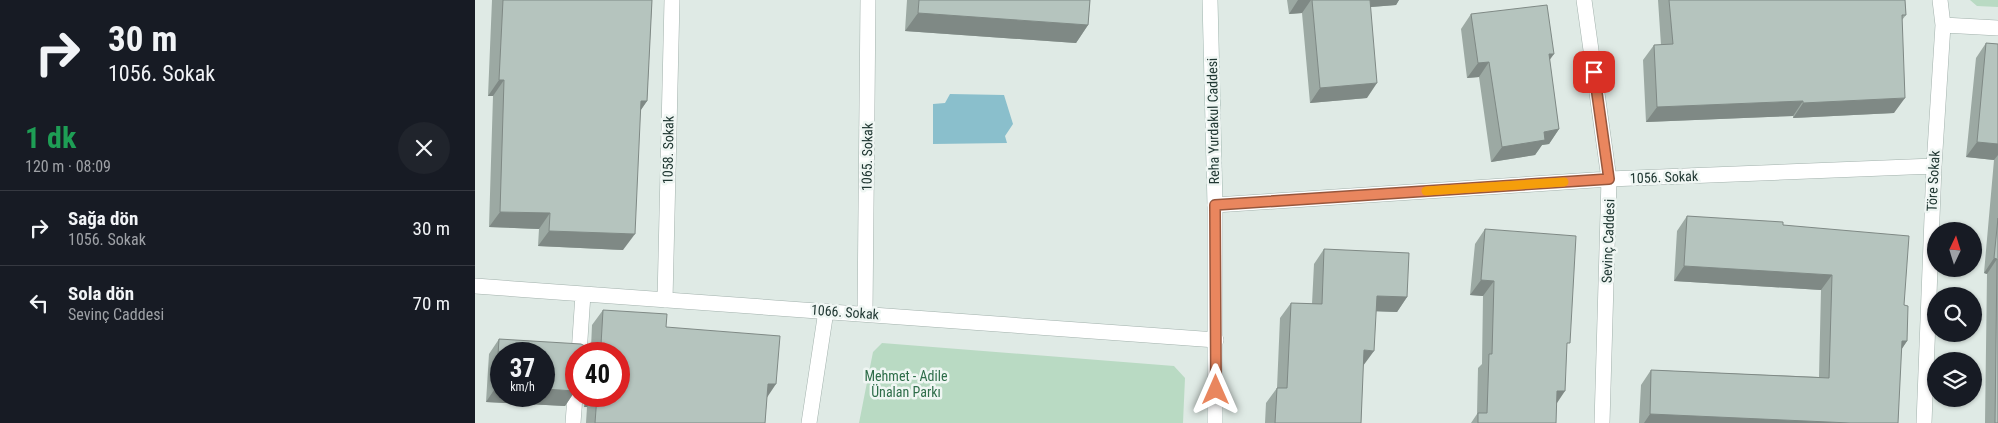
<!DOCTYPE html>
<html lang="tr">
<meta charset="utf-8">
<style>
:root{--surface:#171b24;--page:#20242c;--text:#f1f3f6;--muted:#9ea1a6;--line:#363941}
body{margin:0;font-family:"Roboto Condensed",sans-serif;background:var(--page);color:var(--text);height:100vh;display:flex;flex-direction:column;font-size:19px;white-space:nowrap}
*{box-sizing:border-box;margin:0}
p{font-size:16px;color:var(--muted)}
.icon{flex:none;width:28px;height:28px;fill:none;stroke:currentColor;stroke-width:2;stroke-linecap:round;stroke-linejoin:round}
.map{position:relative;flex:1;overflow:hidden}
.drawer{display:flex;flex-direction:column;background:var(--surface);width:475px}
.drawer>*{flex:none}
.guide{background:#171b24;color:var(--text);overflow:hidden}
.needle{width:32px;rotate:4deg}
.fabs{position:absolute;left:1452px;top:222px;display:grid;gap:10px}
.fabs a{display:grid;place-items:center;width:55px;height:55px;border-radius:50%;background:var(--surface);box-shadow:0 1px 4px #0004;font-size:25px}
.speed{position:absolute;left:15px;top:342px;display:flex;gap:10px;font-size:25px;font-weight:700;text-align:center}
.speed>*{display:grid;place-content:center;width:65px;height:65px;border-radius:50%;background:var(--surface);box-shadow:0 1px 4px #0004;line-height:1}
.speed small{font-size:12px;font-weight:400}
.speed .limit{border:8px solid #d22;background:#fff;color:#111}
.pin{position:absolute;display:grid;place-items:center;width:42px;height:42px;color:#fff;margin:-21px;border-radius:10px;box-shadow:0 2px 8px #0006}
.me{position:absolute;width:55px;margin:-28px;rotate:0deg;stroke-linejoin:round;filter:drop-shadow(0 0 4px #0008)}
.turn{display:flex;align-items:center;gap:18px;height:105px;padding:0 25px;font-size:22px}
.turn .icon{width:65px;height:65px;stroke-width:2.5}
.turn b{display:block;font-size:35px;line-height:42px}
.round{display:grid;place-items:center;flex:none;width:52px;height:52px;border-radius:26px;background:var(--page)}
.headline{display:flex;align-items:center;justify-content:space-between;height:85px;padding:0 25px}
h1{font-size:30px;font-weight:700;line-height:38px;color:#1e9e55}
ul{padding:0;list-style:none}
li{display:flex;align-items:center;gap:15px;height:75px;padding:0 25px;border-top:1px solid var(--line)}
li div{flex:1}
li b{display:block;font-size:19px}
li em{font-style:normal}
main{display:flex;flex:1;min-height:0}
.map>svg:first-child{display:block}
</style>
<main>
<section class="drawer">
<div class="guide">
<div class="turn"><svg class="icon" aria-label="right" viewBox="0 0 24 24"><path d="M7 20v-9h11M14 6l5 5-5 5"/></svg><div><b>30 m</b>1056. Sokak</div></div>
</div>
<div class="headline"><div><h1>1 dk</h1><p>120 m · 08:09</p></div><a class="round"><svg class="icon" aria-label="close" viewBox="0 0 24 24"><path d="M6 6l12 12M18 6L6 18"/></svg></a></div>
<ul>
<li><svg class="icon" aria-label="right" viewBox="0 0 24 24"><path d="M7 20v-9h11M14 6l5 5-5 5"/></svg><div><b>Sağa dön</b><p>1056. Sokak</p></div><em>30 m</em></li>
<li><svg class="icon" aria-label="left" viewBox="0 0 24 24"><path d="M17 20v-9H6M10 6l-5 5 5 5"/></svg><div><b>Sola dön</b><p>Sevinç Caddesi</p></div><em>70 m</em></li>
</ul>
</section>
<div class="map">
<svg width="1523" height="423" viewBox="0 0 1523 423">
<rect width="100%" height="100%" fill="#dfeae5"/>
<!-- green -->
<path fill="#b9dac3" d="M 1495,0 L 1523,0 L 1523,7 L 1502,6 Z
M 407,343 L 699,366 L 710,378 L 708,423 L 384,423 L 398,352 Z"/>
<!-- water -->
<path fill="#8abfcc" d="M 475,94 L 529,95 L 538,124 L 530,136 L 532,143 L 458,144 L 458,104 L 470,103 Z"/>
<g fill="none" stroke-linecap="round" stroke-linejoin="round">
<defs>
<path id="street" d="M 1109,0 L 1134,179 L 1127,423
M 1468,25 L 1523,28
M 740,205 L 1134,179 L 1459,166
M 0,286 L 741,340
M 190,300 L 197,0
M 390,313 L 393,0
M 104,354 L 108,294
M 98,423 L 101,383
M 334,423 L 351,311
M 1449,423 L 1459,166 L 1468,25 L 1465,0"/>
<path id="secondary" d="M 735,0 L 740,205 L 740,423"/>
</defs>
<!-- street casing -->
<use href="#street" stroke="#a2b1ac" stroke-width="16"/>
<!-- secondary casing -->
<use href="#secondary" stroke="#9fb5ae" stroke-width="16"/>
<!-- street -->
<use href="#street" stroke="#fff" stroke-width="15"/>
<!-- secondary -->
<use href="#secondary" stroke="#fff" stroke-width="15"/>
</g>
<!-- wall -->
<path fill="#9ca9a3" d="M 17,0 L 177,0 L 172,101 L 165,111 L 148,250 L 63,246 L 64,229 L 14,227 L 18,96 L 13,96 Z
M 432,0 L 615,0 L 613,25 L 601,43 L 430,31 Z
M 812,0 L 924,0 L 921,5 L 895,7 L 892,98 L 835,103 L 827,13 L 814,14 Z
M 1183,0 L 1430,0 L 1431,15 L 1427,20 L 1419,113 L 1318,118 L 1318,116 L 1171,122 L 1168,60 L 1179,45 L 1186,45 Z
M 996,14 L 1074,60 L 1084,129 L 1074,144 L 1067,145 L 1060,155 L 1016,162 L 1004,77 L 992,78 L 986,29 Z
M 1511,43 L 1523,44 L 1523,423 L 1510,423 L 1512,274 L 1509,273 L 1519,160 L 1491,157 L 1501,58 Z
M 1212,216 L 1308,225 L 1429,305 L 1432,341 L 1426,350 L 1423,423 L 1164,423 L 1166,385 L 1176,370 L 1344,377 L 1346,290 L 1199,281 L 1202,231 Z
M 1010,229 L 1091,348 L 1081,404 L 1081,423 L 996,423 L 1002,414 L 1003,368 L 1007,364 L 1008,296 L 995,295 L 1000,244 Z
M 849,249 L 932,297 L 922,312 L 901,311 L 888,366 L 886,423 L 790,423 L 791,403 L 802,388 L 805,318 L 816,303 L 837,304 L 839,264 Z
M 128,310 L 191,327 L 292,397 L 290,423 L 111,423 L 112,407 L 109,407 L 109,396 L 144,396 L 144,354 L 101,354 L 100,391 L 90,406 L 11,402 L 14,354 L 24,339 L 114,348 L 116,348 L 117,325 Z"/>
<!-- shaded-wall -->
<path fill="#7f8985" d="M 823,0 L 836,0 L 827,13 L 814,14 Z
M 889,0 L 924,0 L 921,5 L 884,8 Z
M 443,13 L 613,25 L 601,43 L 430,31 Z
M 1074,54 L 1079,54 L 1068,69 Z
M 1014,62 L 1004,77 L 992,78 L 1003,63 Z
M 24,80 L 29,80 L 18,96 L 13,96 Z
M 902,83 L 892,98 L 835,103 L 845,88 Z
M 1430,98 L 1419,113 L 1318,118 L 1328,103 Z
M 166,101 L 172,101 L 161,117 Z
M 1328,101 L 1318,116 L 1171,122 L 1182,107 Z
M 1084,129 L 1074,144 L 1067,145 L 1060,155 L 1016,162 L 1027,147 L 1069,132 Z
M 1502,142 L 1523,144 L 1523,155 L 1519,160 L 1491,157 Z
M 25,212 L 75,213 L 64,229 L 14,227 Z
M 74,231 L 160,234 L 148,250 L 63,246 Z
M 1519,258 L 1522,259 L 1512,274 L 1509,273 Z
M 1209,266 L 1357,275 L 1346,290 L 1199,281 Z
M 1006,280 L 1019,281 L 1008,296 L 995,295 Z
M 902,296 L 932,297 L 922,312 L 891,311 Z
M 1427,341 L 1432,341 L 1422,356 Z
M 889,350 L 899,351 L 888,366 L 878,365 Z
M 293,384 L 301,384 L 291,399 Z
M 21,387 L 26,387 L 26,396 L 69,396 L 69,389 L 100,391 L 90,406 L 11,402 Z
M 1082,391 L 1090,391 L 1080,406 Z
M 116,396 L 120,396 L 112,407 L 109,407 Z
M 1175,414 L 1375,423 L 1169,423 Z"/>
<!-- building -->
<path fill="#b5c4be" stroke="#7f8985" d="M 28,0 L 177,0 L 172,101 L 166,101 L 160,234 L 74,231 L 75,213 L 25,212 L 29,80 L 24,80 Z
M 444,0 L 615,0 L 613,25 L 443,13 Z
M 837,0 L 895,0 L 902,83 L 845,88 Z
M 1194,0 L 1430,0 L 1431,15 L 1427,15 L 1430,98 L 1328,103 L 1328,101 L 1182,107 L 1179,45 L 1198,44 Z
M 1072,5 L 1079,54 L 1074,54 L 1084,129 L 1069,132 L 1070,140 L 1027,147 L 1014,62 L 1003,63 L 996,14 Z
M 1511,43 L 1523,44 L 1523,144 L 1502,142 Z
M 1212,216 L 1308,222 L 1308,225 L 1434,236 L 1429,305 L 1433,306 L 1432,341 L 1427,341 L 1423,423 L 1375,423 L 1175,414 L 1176,370 L 1354,378 L 1357,275 L 1209,266 Z
M 1523,218 L 1523,423 L 1520,423 L 1522,259 L 1519,258 Z
M 1010,229 L 1101,236 L 1095,343 L 1092,343 L 1090,391 L 1082,391 L 1081,423 L 1003,423 L 1003,413 L 1012,413 L 1014,354 L 1017,354 L 1019,281 L 1006,280 Z
M 849,249 L 934,253 L 932,297 L 902,296 L 899,351 L 889,350 L 886,423 L 800,423 L 802,388 L 812,388 L 816,303 L 847,304 Z
M 128,310 L 192,314 L 191,327 L 305,336 L 301,384 L 293,384 L 290,423 L 120,423 L 122,396 L 144,396 L 144,354 L 101,354 L 101,383 L 100,391 L 69,389 L 69,354 L 26,354 L 26,387 L 21,387 L 24,339 L 106,344 L 114,348 L 126,345 Z"/>
<g fill="none" stroke-linecap="round" stroke-linejoin="round">
<defs>
<path id="route" d="M 741,390 L 740,205 L 1134,179 L 1119,72"/>
</defs>
<!-- route casing -->
<use href="#route" stroke="#97573d" stroke-width="12"/>
<!-- route -->
<use href="#route" stroke="#e9865e" stroke-width="9"/>
<!-- slow -->
<path stroke="#f59e0b" stroke-width="9" d="M 951,191 L 1089,182"/>
</g>
<g text-anchor="middle" stroke-width="5" stroke-linejoin="round" paint-order="stroke">
<!-- street labels -->
<g font-size="14" fill="#213833" stroke="#eff6f3">
<text transform="translate(738 121) rotate(-91)" y="5">Reha Yurdakul Caddesi</text>
<text transform="translate(193 150) rotate(-89)" y="5">1058. Sokak</text>
<text transform="translate(392 157) rotate(-89)" y="5">1065. Sokak</text>
<text transform="translate(1189 177) rotate(-2)" y="5">1056. Sokak</text>
<text transform="translate(1458 181) rotate(-87)" y="5">Töre Sokak</text>
<text transform="translate(1133 241) rotate(-88)" y="5">Sevinç Caddesi</text>
<text transform="translate(370 312) rotate(4)" y="5">1066. Sokak</text>
</g>
<!-- park labels -->
<g font-size="14" fill="#2e6d49" stroke="#eff6f3">
<text x="431" y="381">Mehmet - Adile<tspan x="431" dy="16">Ünalan Parkı</tspan></text>
</g>
</g>
</svg>
<div class="fabs">
<a><svg class="needle" viewBox="-14 -14 28 28"><path d="M0-13l5 13h-10z" fill="#e53935"/><path d="M0 13l5-13h-10z" fill="#9ea1a6"/></svg></a>
<a><svg class="icon" aria-label="search" viewBox="0 0 24 24"><circle cx="10" cy="10" r="6"/><path d="M15 15l6 6"/></svg></a>
<a><svg class="icon" aria-label="layers" viewBox="0 0 24 24"><path d="M12 4l9 5-9 5-9-5zM3 14l9 5 9-5"/></svg></a>
</div>
<div class="speed"><div>37<small>km/h</small></div><div class="limit">40</div></div>
<div class="pin" style="left:1119px;top:72px;background:#d93025"><svg class="icon" aria-label="arrive" viewBox="0 0 24 24"><path d="M6 21V4h12l-3 4 3 4H6"/></svg></div>
<svg class="me" style="left:741px;top:390px" viewBox="-20 -20 40 40"><path d="M0-17L14 15 0 8-14 15z" fill="#e9865e" stroke="#fff" stroke-width="4"/></svg>
</div>
</main>
